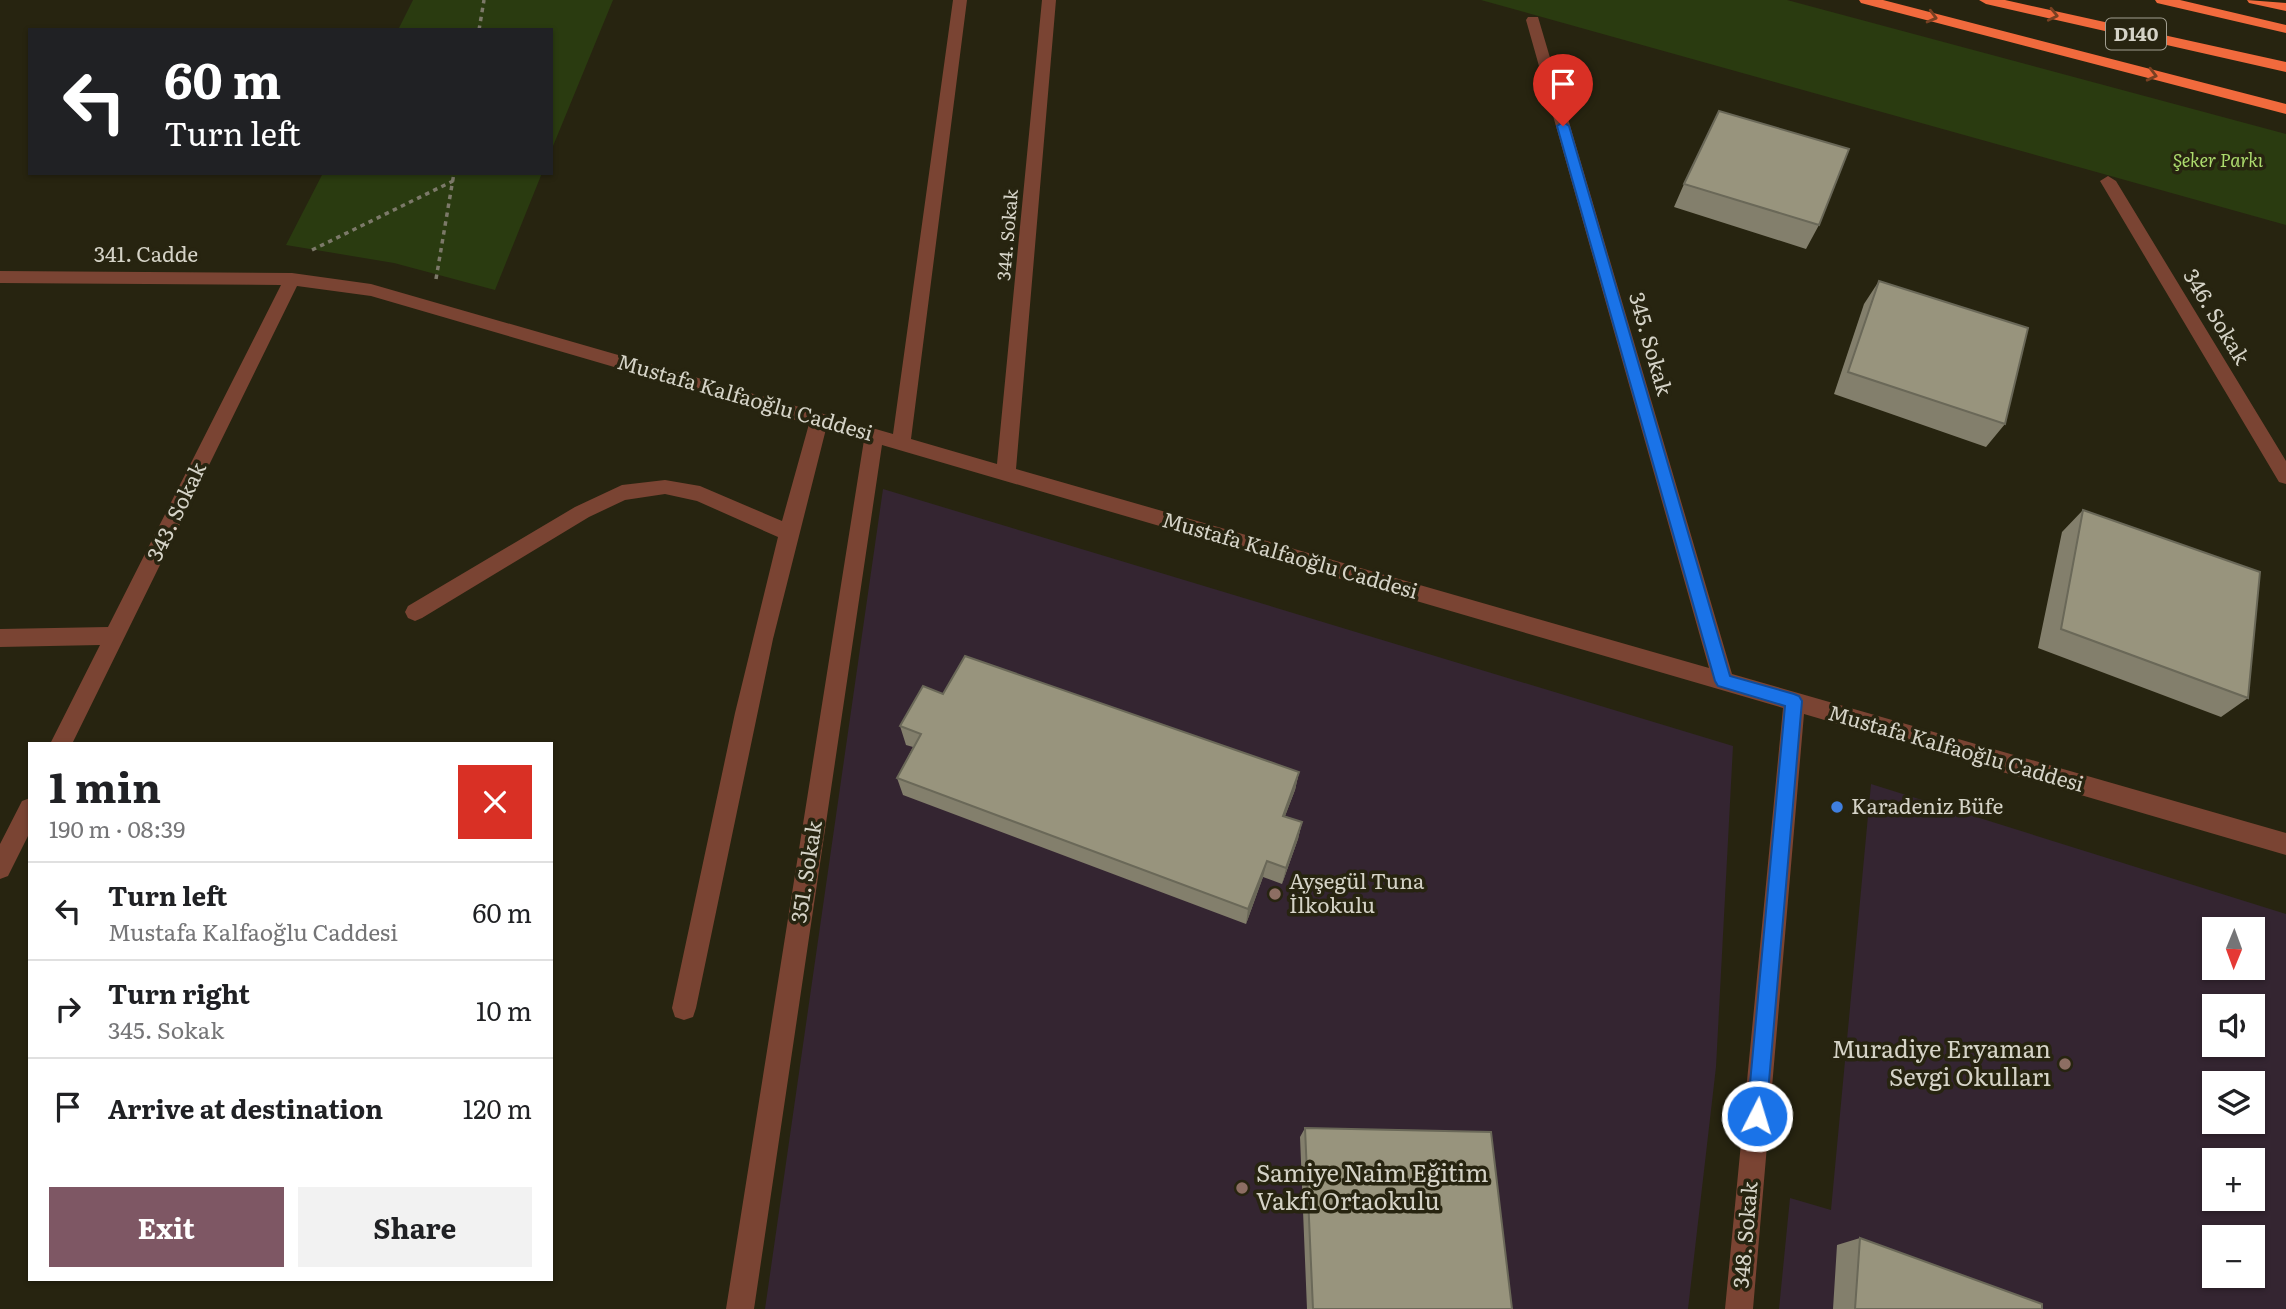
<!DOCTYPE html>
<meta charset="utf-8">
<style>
:root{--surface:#fff;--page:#f2f2f2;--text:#202124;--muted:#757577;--line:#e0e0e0;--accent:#7e5764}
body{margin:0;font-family:Literata,serif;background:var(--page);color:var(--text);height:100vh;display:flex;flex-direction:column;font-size:26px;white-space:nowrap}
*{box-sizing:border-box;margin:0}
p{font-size:23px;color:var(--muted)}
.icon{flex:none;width:38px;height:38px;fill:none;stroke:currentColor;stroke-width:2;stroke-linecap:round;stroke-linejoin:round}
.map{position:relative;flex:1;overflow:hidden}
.sheet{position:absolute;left:28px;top:742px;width:525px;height:539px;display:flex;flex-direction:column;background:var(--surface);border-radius:0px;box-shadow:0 2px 5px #0004}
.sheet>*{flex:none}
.guide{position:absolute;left:28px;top:28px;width:525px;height:147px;border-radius:0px;box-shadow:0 2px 5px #0004;background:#202124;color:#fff;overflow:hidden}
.needle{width:46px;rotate:181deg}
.tools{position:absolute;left:2202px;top:917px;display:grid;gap:14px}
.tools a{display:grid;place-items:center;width:63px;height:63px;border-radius:0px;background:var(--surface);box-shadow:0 2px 5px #0004;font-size:35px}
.pin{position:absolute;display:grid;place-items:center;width:60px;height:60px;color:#fff;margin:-72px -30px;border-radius:50% 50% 50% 0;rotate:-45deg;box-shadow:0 0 7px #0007}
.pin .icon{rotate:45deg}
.me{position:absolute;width:77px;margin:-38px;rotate:5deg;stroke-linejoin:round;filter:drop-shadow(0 0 5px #0008)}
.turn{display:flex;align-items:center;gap:24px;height:147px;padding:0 21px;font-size:32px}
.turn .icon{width:91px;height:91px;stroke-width:2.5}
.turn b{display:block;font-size:49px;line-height:60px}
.round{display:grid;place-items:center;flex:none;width:74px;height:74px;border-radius:0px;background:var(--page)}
.headline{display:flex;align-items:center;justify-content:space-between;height:119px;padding:0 21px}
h1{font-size:42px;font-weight:700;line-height:52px}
.cta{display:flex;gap:14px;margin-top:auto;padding:14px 21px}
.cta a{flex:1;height:80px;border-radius:0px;background:var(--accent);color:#fff;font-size:28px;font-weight:700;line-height:80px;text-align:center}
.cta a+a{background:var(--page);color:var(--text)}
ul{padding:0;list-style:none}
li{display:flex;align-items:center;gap:21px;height:98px;padding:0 21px;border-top:2px solid var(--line)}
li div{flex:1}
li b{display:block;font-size:26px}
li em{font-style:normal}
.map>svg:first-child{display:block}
</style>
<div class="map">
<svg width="2286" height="1309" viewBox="0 0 2286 1309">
<rect width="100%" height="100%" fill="#272410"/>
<!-- education -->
<path fill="#342531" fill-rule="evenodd" d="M 883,489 L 1733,746 L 1716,1067 L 1688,1309 L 765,1309 Z
M 1871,784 L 2286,914 L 2286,1309 L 1779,1309 L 1790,1198 L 1831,1210 ZM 2214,929 L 2252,929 L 2252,968 L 2214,968 ZM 2214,1006 L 2252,1006 L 2252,1045 L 2214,1045 ZM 2214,1083 L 2252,1083 L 2252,1122 L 2214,1122 ZM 2214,1160 L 2252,1160 L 2252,1199 L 2214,1199 ZM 2214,1237 L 2252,1237 L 2252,1276 L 2214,1276 Z"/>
<!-- green -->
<path fill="#2a3b10" d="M 413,0 L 613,0 L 551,151 L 551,30 L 398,30 Z
M 1481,0 L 1787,0 L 2286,134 L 2286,225 Z
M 323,173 L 542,173 L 495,290 L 394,263 L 286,245 Z"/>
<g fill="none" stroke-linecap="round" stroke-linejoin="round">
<!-- path -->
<path stroke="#7c7969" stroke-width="3.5" stroke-dasharray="4.5 4.5" stroke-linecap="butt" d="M 479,30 L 484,0
M 312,250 L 453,181
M 436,279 L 454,173"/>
<!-- minor -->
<path fill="#7a4433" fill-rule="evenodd" d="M 953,0 L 967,0 L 911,439 L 997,464 L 1042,0 L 1056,0 L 1016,469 L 1709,668 L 1526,20 L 1528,17 L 1538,17 L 1732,674 L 2286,833 L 2286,855 L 1804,714 L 1753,1309 L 1725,1309 L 1783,708 L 882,445 L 754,1309 L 726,1309 L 864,440 L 826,429 L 773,639 L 696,1008 L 693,1017 L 684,1020 L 675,1017 L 672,1008 L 735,713 L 778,537 L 697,501 L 665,494 L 625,500 L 589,517 L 422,618 L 415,621 L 408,618 L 405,612 L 408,606 L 575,507 L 622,485 L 665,480 L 700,486 L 782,521 L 809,424 L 371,296 L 297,286 L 72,744 L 50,744 L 100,645 L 0,647 L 0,629 L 108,627 L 281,285 L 0,283 L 0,271 L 292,273 L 371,284 L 893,434 Z
M 2108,176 L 2116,181 L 2286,461 L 2286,484 L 2279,482 L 2100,181 Z
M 30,798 L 30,832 L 8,876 L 0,879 L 0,844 L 22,801 Z"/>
<!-- highway -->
<path fill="#f16a3d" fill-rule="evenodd" d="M 1859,0 L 1883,0 L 2286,104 L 2286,114 L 1861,3 Z
M 1979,0 L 2005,0 L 2286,62 L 2286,72 L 1986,4 Z
M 2155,0 L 2180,0 L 2286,25 L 2286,33 L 2157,3 Z
M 2247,0 L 2286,3 L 2286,11 L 2249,3 Z"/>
</g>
<!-- wall -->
<path fill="#837f6c" d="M 1684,184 L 1819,225 L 1806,249 L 1674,207 Z
M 1879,281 L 2005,424 L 1986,447 L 1834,394 L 1864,304 Z
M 2083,510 L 2248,698 L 2221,717 L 2038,648 L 2062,532 Z
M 943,694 L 1299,772 L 1295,790 L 1285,816 L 1302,822 L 1298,839 L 1282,884 L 1263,877 L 1246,924 L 903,795 L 897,778 L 913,747 L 906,745 L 900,726 Z
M 1305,1128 L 1512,1309 L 1307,1309 L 1300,1137 Z
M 1860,1238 L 2042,1309 L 1833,1309 L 1837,1245 Z"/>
<!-- shaded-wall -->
<path fill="#6a6858" d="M 1299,772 L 1295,790 L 1279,832 L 1283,816 Z
M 1302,822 L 1298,839 L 1282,884 L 1286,868 Z
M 1267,861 L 1263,877 L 1246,924 L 1248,909 Z"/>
<!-- building -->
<path fill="#98947d" stroke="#6a6858" stroke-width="2" d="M 1719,111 L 1849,149 L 1819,225 L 1684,184 Z
M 1879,281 L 2028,328 L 2005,424 L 1848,372 Z
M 2083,510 L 2260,572 L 2248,698 L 2061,629 Z
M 965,656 L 1299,772 L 1283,816 L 1302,822 L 1286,868 L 1267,861 L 1248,909 L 897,778 L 921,734 L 900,726 L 923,686 L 943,694 Z
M 1305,1128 L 1491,1132 L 1512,1309 L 1313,1309 Z
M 1860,1238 L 2042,1304 L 2042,1309 L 1855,1309 Z"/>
<!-- one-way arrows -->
<defs><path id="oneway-chevron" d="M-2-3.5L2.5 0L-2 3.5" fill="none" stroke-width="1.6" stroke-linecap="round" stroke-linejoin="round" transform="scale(1.75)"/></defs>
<g stroke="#784022">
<use href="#oneway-chevron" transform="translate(2053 15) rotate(13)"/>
<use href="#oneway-chevron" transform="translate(1932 17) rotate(15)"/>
<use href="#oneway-chevron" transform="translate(2152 75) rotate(14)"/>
</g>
<!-- route -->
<path fill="#1a73e8" stroke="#114b97" stroke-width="2" d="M 1563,122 L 1569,126 L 1730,676 L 1794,694 L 1799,696 L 1802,701 L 1766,1116 L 1764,1123 L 1757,1125 L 1750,1123 L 1747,1116 L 1785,706 L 1718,686 L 1715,681 L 1557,126 Z"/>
<!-- markers -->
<circle fill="#3f7fe0" stroke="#272410" stroke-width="2.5" cx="1837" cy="807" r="7"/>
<g fill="#8d6e63" stroke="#272410" stroke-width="2.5">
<circle cx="1275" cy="894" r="7"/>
<circle cx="2065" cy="1064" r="7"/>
<circle cx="1242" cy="1188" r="7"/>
</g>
<g text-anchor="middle" stroke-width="7" stroke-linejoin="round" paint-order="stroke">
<!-- far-park labels -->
<g font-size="18" font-style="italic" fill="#acdb6d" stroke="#272410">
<text x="2218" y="167">Şeker Parkı</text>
</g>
<!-- far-street labels -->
<g font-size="18" fill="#d5d3c7" stroke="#272410">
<text transform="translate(1008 235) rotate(-85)" y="6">344. Sokak</text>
</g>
<!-- shield labels -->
<rect fill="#272410" stroke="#a19e90" stroke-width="2" x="2106" y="18.5" width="60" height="31" rx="5"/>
<g font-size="19" font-weight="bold" fill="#d5d3c7">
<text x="2136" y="41">D140</text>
</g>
<!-- street labels -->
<g font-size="21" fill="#d5d3c7" stroke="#272410">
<text x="146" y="262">341. Cadde</text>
<text transform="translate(2216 317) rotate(59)" y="7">346. Sokak</text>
<text transform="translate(1650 344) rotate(74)" y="7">345. Sokak</text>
<text transform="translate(745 398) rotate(16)" y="7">Mustafa Kalfaoğlu Caddesi</text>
<text transform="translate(177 512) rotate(-64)" y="7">343. Sokak</text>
<text transform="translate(1290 556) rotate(16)" y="7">Mustafa Kalfaoğlu Caddesi</text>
<text transform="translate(1956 749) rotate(16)" y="7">Mustafa Kalfaoğlu Caddesi</text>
<text transform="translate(807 872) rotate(-81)" y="7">351. Sokak</text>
<text transform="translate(1746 1235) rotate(-85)" y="7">348. Sokak</text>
</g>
<!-- poi labels -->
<g font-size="21" fill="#d5d3c7" stroke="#272410" text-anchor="start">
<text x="1851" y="814">Karadeniz Büfe</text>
<text x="1289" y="889">Ayşegül Tuna<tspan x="1289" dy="24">İlkokulu</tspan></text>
</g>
<!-- near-poi labels -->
<g font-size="24" fill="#d5d3c7" stroke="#272410" text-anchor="end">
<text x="2051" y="1058">Muradiye Eryaman<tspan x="2051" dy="28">Sevgi Okulları</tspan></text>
<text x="1256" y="1182" text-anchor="start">Samiye Naim Eğitim<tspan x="1256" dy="28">Vakfı Ortaokulu</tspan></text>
</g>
</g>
</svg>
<div class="tools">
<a><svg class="needle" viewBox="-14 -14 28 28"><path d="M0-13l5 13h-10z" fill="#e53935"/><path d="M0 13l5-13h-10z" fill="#757577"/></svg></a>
<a><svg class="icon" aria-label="sound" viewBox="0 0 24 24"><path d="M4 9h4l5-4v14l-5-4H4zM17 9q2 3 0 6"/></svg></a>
<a><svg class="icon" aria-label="layers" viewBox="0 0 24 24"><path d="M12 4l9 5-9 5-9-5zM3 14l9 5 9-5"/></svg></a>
<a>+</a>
<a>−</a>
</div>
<div class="pin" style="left:1563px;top:126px;background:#d93025"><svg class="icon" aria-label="arrive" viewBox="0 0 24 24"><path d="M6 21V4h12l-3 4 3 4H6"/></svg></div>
<svg class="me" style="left:1757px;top:1116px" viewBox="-20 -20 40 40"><circle r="17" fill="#1a73e8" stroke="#fff" stroke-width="3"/><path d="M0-11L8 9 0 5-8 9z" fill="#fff"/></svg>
<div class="guide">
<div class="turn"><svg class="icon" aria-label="left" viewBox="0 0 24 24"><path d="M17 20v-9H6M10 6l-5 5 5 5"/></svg><div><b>60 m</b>Turn left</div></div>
</div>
<section class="sheet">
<div class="headline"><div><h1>1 min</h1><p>190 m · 08:39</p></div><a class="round" style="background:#d93025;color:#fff"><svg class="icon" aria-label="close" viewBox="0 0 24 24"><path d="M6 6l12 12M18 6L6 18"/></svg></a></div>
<ul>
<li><svg class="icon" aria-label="left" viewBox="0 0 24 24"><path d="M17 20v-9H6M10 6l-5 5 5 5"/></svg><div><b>Turn left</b><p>Mustafa Kalfaoğlu Caddesi</p></div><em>60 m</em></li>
<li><svg class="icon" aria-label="right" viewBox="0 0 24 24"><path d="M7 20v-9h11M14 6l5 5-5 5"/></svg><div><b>Turn right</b><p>345. Sokak</p></div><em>10 m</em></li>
<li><svg class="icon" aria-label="arrive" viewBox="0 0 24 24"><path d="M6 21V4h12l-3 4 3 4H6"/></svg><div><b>Arrive at destination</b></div><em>120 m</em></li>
</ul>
<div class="cta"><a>Exit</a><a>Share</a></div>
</section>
</div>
